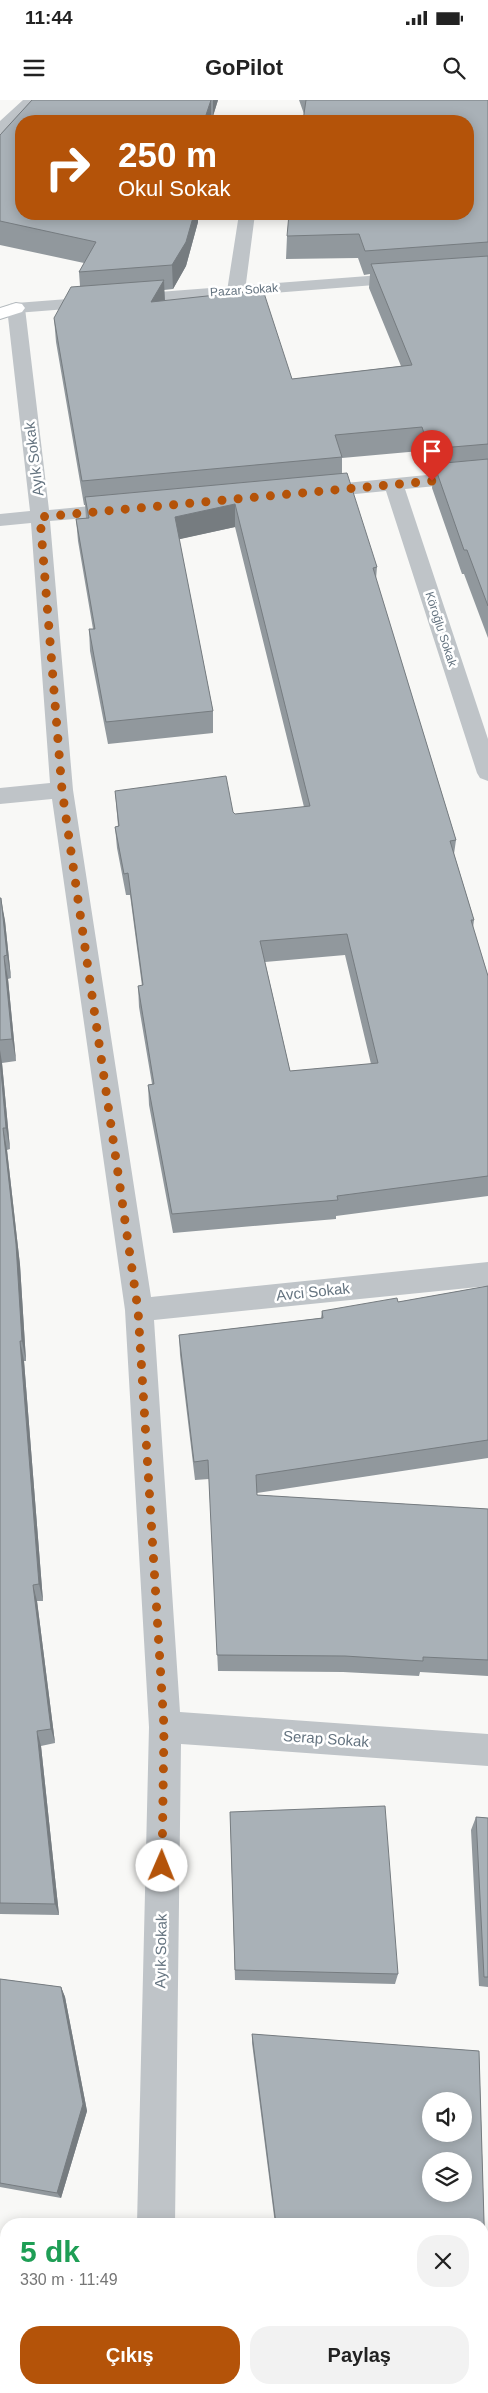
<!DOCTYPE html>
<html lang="tr">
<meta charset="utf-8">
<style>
:root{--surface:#fff;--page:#f2f2f2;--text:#222;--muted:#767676;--accent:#b45309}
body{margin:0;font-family:Helvetica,sans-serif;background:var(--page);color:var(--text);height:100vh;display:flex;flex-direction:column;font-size:19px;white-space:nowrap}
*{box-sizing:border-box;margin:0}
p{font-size:16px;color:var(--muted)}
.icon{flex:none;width:28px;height:28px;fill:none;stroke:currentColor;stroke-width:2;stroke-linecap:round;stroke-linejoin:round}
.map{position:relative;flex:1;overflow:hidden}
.side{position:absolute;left:0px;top:2118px;width:489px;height:176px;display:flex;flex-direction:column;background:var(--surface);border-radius:20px 20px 0 0;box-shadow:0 2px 12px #0003}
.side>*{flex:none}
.guide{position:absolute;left:15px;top:15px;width:459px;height:105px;border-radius:20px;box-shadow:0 2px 12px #0003;background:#b45309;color:#fff;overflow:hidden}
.controls{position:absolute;left:422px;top:1992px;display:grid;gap:10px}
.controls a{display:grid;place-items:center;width:50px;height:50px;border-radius:50%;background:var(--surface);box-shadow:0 2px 12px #0003;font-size:25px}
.pin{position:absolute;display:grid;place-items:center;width:42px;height:42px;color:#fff;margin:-51px -21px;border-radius:50% 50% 50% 0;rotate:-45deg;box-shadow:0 0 5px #0007}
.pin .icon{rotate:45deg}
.me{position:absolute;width:55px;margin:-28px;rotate:1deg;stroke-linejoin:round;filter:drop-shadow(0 0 4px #0008)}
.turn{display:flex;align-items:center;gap:18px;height:105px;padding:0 20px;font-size:22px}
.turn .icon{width:65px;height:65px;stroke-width:2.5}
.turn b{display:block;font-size:35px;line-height:42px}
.round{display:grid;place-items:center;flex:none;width:52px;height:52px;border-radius:20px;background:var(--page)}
.overview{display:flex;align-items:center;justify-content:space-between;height:85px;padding:0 20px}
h1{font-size:30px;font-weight:600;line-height:38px;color:#1e9e55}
.action{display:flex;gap:10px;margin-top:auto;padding:10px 20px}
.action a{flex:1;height:58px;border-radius:20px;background:var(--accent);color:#fff;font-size:20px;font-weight:600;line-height:58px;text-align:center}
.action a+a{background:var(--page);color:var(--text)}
.status{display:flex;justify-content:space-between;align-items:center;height:35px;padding:0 25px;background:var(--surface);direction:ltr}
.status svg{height:14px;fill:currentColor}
header{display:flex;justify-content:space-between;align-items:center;height:65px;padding:0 20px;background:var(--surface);font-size:22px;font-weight:600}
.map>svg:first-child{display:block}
</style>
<div class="status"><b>11:44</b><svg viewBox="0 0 49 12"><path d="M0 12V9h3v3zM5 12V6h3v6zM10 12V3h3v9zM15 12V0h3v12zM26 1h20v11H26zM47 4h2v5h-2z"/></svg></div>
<header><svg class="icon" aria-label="menu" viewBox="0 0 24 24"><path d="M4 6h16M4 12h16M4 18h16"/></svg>GoPilot<svg class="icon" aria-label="search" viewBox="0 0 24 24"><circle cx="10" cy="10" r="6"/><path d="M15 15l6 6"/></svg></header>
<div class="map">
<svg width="488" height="2293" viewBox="0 0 488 2293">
<rect width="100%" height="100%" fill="#f8f8f6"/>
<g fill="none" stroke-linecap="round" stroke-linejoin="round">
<defs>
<path id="secondary" d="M 16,203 L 22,204 L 25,208 L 22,212 L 0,219 L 0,208 Z"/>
</defs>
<!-- secondary casing -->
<use href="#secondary" stroke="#b2b8bc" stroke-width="2"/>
<!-- minor -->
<path fill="#bfc4c8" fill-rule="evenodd" d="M 23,0 L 40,0 L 5,32 L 0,34 L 0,21 Z
M 239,114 L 255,114 L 245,191 L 242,195 L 230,195 L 227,191 Z
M 16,203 L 22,204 L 25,208 L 49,410 L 123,403 L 130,405 L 133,409 L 130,413 L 123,415 L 50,421 L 73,690 L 151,1197 L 488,1162 L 488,1186 L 154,1220 L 180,1612 L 488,1634 L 488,1666 L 181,1644 L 175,2124 L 137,2124 L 149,1627 L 125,1210 L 52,699 L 0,704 L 0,688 L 50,683 L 31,423 L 0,426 L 0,414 L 30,411 L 7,208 L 10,204 Z
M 488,369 L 488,381 L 405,389 L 488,639 L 488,681 L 480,678 L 477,673 L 386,391 L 315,398 L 308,396 L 305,392 L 308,388 L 315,386 Z
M 0,2202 L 6,2204 L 6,2243 L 0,2242 Z
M 126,2288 L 166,2288 L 165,2293 L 125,2293 Z
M 306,2288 L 371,2288 L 373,2293 L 308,2293 Z"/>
<!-- tertiary -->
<path fill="#bfc4c8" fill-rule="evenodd" d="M 407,173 L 413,174 L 415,178 L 413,182 L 16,213 L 10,212 L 7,208 L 10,204 L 16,203 Z"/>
<!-- secondary -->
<use href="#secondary" fill="#fff" fill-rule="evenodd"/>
</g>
<!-- wall -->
<path fill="#91989d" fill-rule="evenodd" d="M 32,0 L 218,0 L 213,16 L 21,21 L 198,122 L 186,166 L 173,189 L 164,190 L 165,200 L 292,279 L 401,266 L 369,188 L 370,174 L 364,175 L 358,158 L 286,159 L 287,136 L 468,114 L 304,14 L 299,0 L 488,0 L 488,538 L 464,474 L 462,474 L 432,388 L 434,372 L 427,373 L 420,351 L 342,358 L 342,374 L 377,467 L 376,479 L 456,740 L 454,754 L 474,820 L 473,828 L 488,876 L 488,1096 L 336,1116 L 336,1119 L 173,1133 L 149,1005 L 148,985 L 152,984 L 139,907 L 138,886 L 142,886 L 130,795 L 126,795 L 117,748 L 115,727 L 118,726 L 115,691 L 233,712 L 235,714 L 304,707 L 235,427 L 179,439 L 213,611 L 213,633 L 108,644 L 90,551 L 89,529 L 93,529 L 78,441 L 76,419 L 86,418 L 85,405 L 84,405 L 56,242 L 54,218 L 80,186 L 79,172 L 84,163 L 0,145 L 0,35 ZM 345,855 L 371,964 L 290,971 L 265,862 Z
M 0,798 L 5,821 L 11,878 L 8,879 L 16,961 L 2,963 L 10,1049 L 7,1050 L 20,1165 L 26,1261 L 24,1261 L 43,1501 L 37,1501 L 55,1643 L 41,1646 L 59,1815 L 0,1814 Z
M 488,1186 L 488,1358 L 257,1393 L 257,1395 L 488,1409 L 488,1576 L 420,1572 L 419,1576 L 343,1572 L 218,1571 L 209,1379 L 195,1380 L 180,1255 L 179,1235 L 321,1218 L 322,1211 L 398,1202 Z
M 230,1712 L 398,1874 L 395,1884 L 235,1880 Z
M 476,1717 L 488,1718 L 488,1887 L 479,1886 L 471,1730 Z
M 0,1879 L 61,1887 L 65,1897 L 87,2011 L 61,2098 L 0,2087 Z
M 252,1934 L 479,1951 L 485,2155 L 482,2157 L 482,2124 L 275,2124 L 252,1943 ZM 431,2001 L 464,2001 L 464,2034 L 431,2034 ZM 431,2061 L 464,2061 L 464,2094 L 431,2094 Z"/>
<!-- shaded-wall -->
<path fill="#767c80" d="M 211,0 L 211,21 L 204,21 Z
M 213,0 L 218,0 L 213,16 Z
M 194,114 L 198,114 L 198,122 L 186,166 L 173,189 L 172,165 Z
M 164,180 L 165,204 L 151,202 Z
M 235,404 L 235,427 L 176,440 L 175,417 Z
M 1,798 L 5,821 L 11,878 L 7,855 Z
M 4,856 L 8,879 L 16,961 L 12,939 Z
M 0,950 L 2,963 L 10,1049 L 6,1028 L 0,960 Z
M 3,1028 L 7,1050 L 20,1165 L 26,1261 L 22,1241 Z
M 20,1241 L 24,1261 L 43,1501 L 39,1484 Z
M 33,1485 L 37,1501 L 55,1643 L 51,1629 Z
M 37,1631 L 41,1646 L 59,1815 L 55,1804 Z
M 61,1887 L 65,1897 L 87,2011 L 61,2098 L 57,2093 Z"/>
<!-- building -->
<path fill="#a9b1b7" stroke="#767c80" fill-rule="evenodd" d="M 32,0 L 211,0 L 204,21 L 21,21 L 21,114 L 194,114 L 186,142 L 172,165 L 79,172 L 96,142 L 0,121 L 0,35 Z
M 306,0 L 488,0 L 488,142 L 365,151 L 359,134 L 287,136 L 289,114 L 468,114 L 468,21 L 303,21 Z
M 488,156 L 488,344 L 429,349 L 422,327 L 335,335 L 342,357 L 82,381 L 54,218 L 71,187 L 164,180 L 151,202 L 263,190 L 292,279 L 412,265 L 371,164 Z
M 488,359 L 488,506 L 467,450 L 464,450 L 434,364 Z
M 347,373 L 377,467 L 373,468 L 456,740 L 450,741 L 474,820 L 471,820 L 488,876 L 488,1076 L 337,1096 L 338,1100 L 172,1114 L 148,985 L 154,984 L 138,886 L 143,885 L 128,773 L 124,774 L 115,727 L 119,726 L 115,691 L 226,676 L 233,712 L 235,714 L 310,706 L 235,404 L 175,417 L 213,611 L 106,622 L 89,529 L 95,529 L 76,419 L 89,418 L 85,397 ZM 347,834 L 378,963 L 290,971 L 260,841 Z
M 0,798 L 1,798 L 7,855 L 4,856 L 12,939 L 0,940 Z
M 0,960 L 6,1028 L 3,1028 L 16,1144 L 22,1241 L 20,1241 L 39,1484 L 33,1485 L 51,1629 L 37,1631 L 55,1804 L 0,1803 Z
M 488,1186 L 488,1340 L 256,1375 L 257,1395 L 488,1409 L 488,1560 L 423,1557 L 423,1561 L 345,1556 L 217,1555 L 208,1360 L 194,1362 L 179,1235 L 323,1218 L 322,1211 L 397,1198 L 398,1202 Z
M 385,1706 L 398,1874 L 235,1870 L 230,1712 Z
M 476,1717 L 488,1718 L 488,1877 L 484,1877 Z
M 0,1879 L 61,1887 L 83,2004 L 57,2093 L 0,2083 Z
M 252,1934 L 479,1951 L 485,2155 L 482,2155 L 482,2124 L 276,2124 ZM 431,2001 L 464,2001 L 464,2034 L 431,2034 ZM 431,2061 L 464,2061 L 464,2094 L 431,2094 Z"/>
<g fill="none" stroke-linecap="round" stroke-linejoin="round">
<!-- route -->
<path stroke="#b45309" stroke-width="9" stroke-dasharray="0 16.2" d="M 162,1766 L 164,1627 L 138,1210 L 62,690 L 40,417 L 432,381"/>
</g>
<g text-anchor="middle" stroke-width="5" stroke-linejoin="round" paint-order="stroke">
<!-- far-street labels -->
<g font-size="12" fill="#657480" stroke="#fff">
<text transform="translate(244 190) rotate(-4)" y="4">Pazar Sokak</text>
<text transform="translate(441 529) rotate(72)" y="4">Köroğlu Sokak</text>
</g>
<!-- street labels -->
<g font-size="15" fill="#657480" stroke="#fff">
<text transform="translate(34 359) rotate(-97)" y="5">Ayık Sokak</text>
<text transform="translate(313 1192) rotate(-6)" y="5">Avci Sokak</text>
<text transform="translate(326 1639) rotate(4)" y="5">Serap Sokak</text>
<text transform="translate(161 1851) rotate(-89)" y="5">Ayık Sokak</text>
</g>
</g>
</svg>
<div class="controls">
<a><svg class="icon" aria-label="sound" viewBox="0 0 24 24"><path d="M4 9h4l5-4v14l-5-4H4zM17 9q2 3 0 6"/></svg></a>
<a><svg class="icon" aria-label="layers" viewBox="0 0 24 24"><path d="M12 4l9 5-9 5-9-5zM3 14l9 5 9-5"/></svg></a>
</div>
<div class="pin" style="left:432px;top:381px;background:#d93025"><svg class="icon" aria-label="arrive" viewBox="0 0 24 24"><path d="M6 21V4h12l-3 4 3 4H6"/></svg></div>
<svg class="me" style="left:162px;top:1766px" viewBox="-20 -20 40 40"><circle r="19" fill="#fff"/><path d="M0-13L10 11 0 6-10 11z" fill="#b45309"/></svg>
<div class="guide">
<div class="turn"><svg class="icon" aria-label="right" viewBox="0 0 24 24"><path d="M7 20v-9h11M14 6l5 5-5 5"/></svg><div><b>250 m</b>Okul Sokak</div></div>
</div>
<section class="side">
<div class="overview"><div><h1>5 dk</h1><p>330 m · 11:49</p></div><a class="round"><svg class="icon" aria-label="close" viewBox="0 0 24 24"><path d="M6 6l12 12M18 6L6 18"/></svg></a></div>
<div class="action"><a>Çıkış</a><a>Paylaş</a></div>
</section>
</div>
